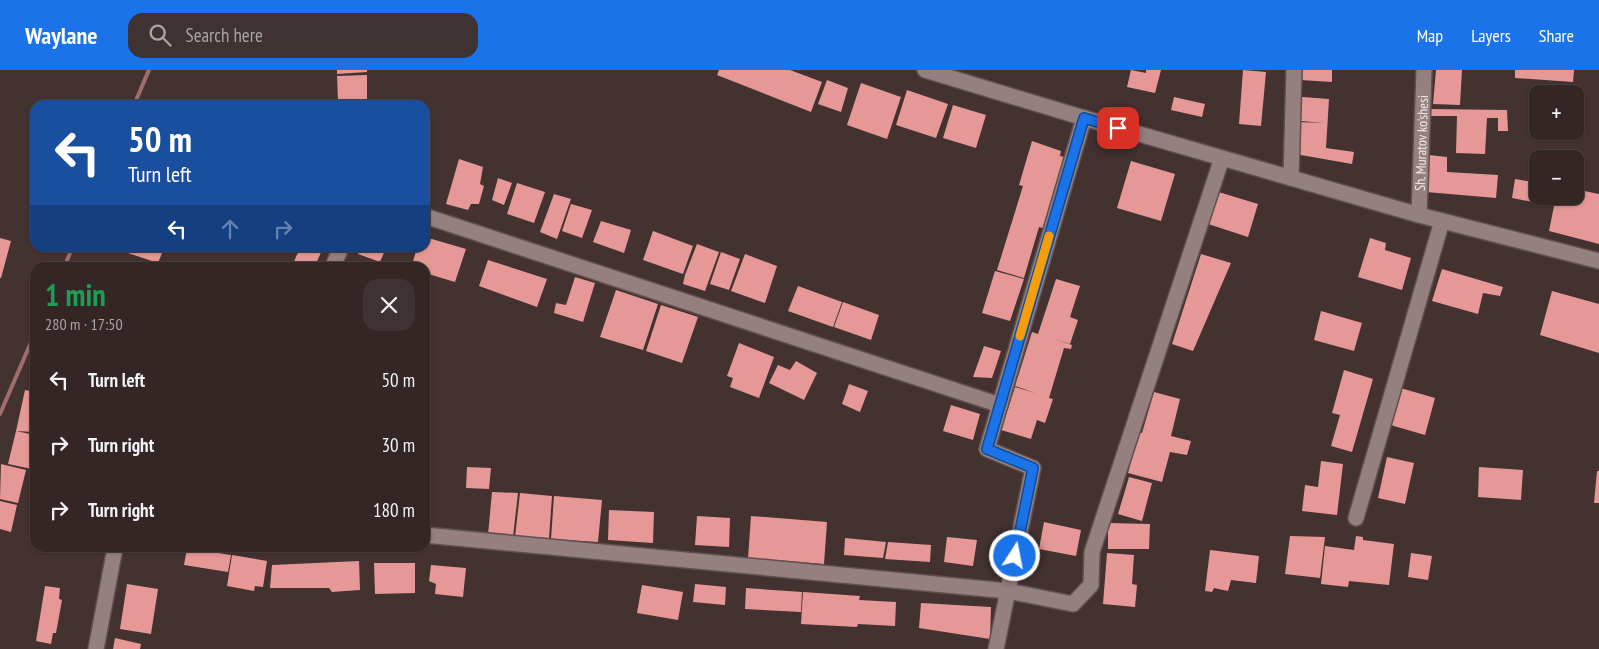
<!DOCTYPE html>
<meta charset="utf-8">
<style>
:root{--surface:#332625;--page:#3e3232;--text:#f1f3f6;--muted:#a9a5a7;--line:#4e4342;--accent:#1a73e8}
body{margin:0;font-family:"PT Sans Narrow",sans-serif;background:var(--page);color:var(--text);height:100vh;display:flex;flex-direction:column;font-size:19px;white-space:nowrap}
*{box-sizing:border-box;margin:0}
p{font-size:16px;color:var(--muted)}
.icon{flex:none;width:28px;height:28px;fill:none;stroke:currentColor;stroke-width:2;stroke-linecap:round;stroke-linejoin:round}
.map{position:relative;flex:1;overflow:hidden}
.sheet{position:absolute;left:30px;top:192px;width:400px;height:290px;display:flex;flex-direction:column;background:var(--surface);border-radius:15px;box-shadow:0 1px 4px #0004,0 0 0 1px var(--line)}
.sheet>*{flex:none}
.guide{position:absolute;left:30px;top:30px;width:400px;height:152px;border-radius:15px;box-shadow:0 1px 4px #0004,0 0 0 1px var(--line);background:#1a4fa0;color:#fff;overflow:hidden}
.controls{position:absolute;left:1529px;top:15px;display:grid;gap:10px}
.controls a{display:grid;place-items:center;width:55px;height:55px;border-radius:10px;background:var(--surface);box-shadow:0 1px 4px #0004,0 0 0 1px var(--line);font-size:25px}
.pin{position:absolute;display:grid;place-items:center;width:42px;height:42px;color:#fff;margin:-21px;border-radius:10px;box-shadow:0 2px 8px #0006}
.me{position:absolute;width:55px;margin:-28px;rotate:11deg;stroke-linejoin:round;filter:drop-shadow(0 0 4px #0008)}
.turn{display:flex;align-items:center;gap:18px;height:105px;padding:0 15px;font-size:22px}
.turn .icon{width:65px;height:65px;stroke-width:2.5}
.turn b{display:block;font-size:35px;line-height:42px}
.lanes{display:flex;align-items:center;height:48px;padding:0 15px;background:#0003;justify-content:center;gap:25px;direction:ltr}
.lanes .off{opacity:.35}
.round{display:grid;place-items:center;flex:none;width:52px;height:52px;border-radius:15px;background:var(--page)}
.summary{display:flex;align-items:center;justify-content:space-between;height:85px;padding:0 15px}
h1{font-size:30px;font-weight:600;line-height:38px;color:#1e9e55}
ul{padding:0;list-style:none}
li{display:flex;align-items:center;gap:15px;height:65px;padding:0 15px}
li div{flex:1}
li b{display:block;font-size:19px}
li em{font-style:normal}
header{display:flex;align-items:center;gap:30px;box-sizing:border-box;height:70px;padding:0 25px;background:var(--accent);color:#fff}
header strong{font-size:24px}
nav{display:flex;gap:28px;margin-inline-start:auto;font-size:18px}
.search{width:350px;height:45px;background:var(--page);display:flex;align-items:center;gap:12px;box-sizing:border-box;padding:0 18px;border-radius:15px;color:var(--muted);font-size:19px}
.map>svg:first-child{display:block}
</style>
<header>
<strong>Waylane</strong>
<div class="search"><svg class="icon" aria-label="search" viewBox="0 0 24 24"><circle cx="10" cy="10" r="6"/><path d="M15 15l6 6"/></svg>Search here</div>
<nav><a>Map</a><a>Layers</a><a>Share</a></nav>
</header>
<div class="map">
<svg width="1599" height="579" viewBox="0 0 1599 579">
<rect width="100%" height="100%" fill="#443231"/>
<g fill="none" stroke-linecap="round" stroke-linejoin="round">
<!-- stream -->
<path stroke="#a06d6e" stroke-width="4" d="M 134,35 L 149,0
M 64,198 L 72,178
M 0,344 L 35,263"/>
</g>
<!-- building -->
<path fill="#e59896" d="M 337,0 L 367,0 L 367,2 L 337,4 Z
M 719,0 L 790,0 L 822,12 L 811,42 L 717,5 Z
M 1131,0 L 1146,3 L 1146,0 L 1161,0 L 1155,23 L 1127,17 Z
M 1243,0 L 1266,2 L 1261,56 L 1239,54 Z
M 1302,0 L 1332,0 L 1332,12 L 1300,10 Z
M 1436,0 L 1462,0 L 1460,35 L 1433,34 Z
M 1515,0 L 1574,0 L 1573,12 L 1515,8 Z
M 367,5 L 367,33 L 338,30 L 337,6 Z
M 827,10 L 848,18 L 841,42 L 818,34 Z
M 861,13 L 901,27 L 887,69 L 847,55 Z
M 907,20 L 948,34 L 936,68 L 896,55 Z
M 1290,26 L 1329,29 L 1326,78 L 1354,82 L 1352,94 L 1295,84 L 1297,52 L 1324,53 L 1289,50 Z
M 1174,27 L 1205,34 L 1202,47 L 1171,40 Z
M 953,35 L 986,45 L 976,78 L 943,68 Z
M 1429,39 L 1507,40 L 1508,61 L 1498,61 L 1498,48 L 1487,48 L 1485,84 L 1456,83 L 1457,46 L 1429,46 Z
M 1032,71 L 1061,81 L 1060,86 L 1068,88 L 1046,159 L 1039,157 L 1024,208 L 997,200 L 1023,116 L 1019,115 Z
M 1429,85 L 1447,87 L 1447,102 L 1498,105 L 1496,128 L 1426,122 Z
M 459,89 L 483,97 L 480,114 L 484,116 L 479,134 L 471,134 L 468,140 L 446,134 Z
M 1131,91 L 1175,104 L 1161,151 L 1117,138 Z
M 498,108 L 512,113 L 504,135 L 492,130 Z
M 1515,109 L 1538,113 L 1538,126 L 1575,126 L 1575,119 L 1599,124 L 1599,174 L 1549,161 L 1554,136 L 1512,128 Z
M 517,113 L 545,122 L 534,153 L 507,144 Z
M 1212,120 L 1258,134 L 1248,167 L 1202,152 Z
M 554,124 L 571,129 L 557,169 L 540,162 Z
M 571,134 L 592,140 L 582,168 L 562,161 Z
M 601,151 L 631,160 L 624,183 L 593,172 Z
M 653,161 L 693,176 L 683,204 L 643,190 Z
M 425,167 L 466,179 L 455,212 L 425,203 L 425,198 L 411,198 L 417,178 L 425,178 Z
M 0,168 L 11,171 L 1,208 L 0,208 Z
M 1370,168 L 1386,173 L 1385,180 L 1411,188 L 1402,220 L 1358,207 Z
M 697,174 L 719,182 L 705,221 L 683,214 L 685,205 Z
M 126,178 L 164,178 L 158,193 L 125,182 Z
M 300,178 L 323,178 L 314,198 L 291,198 Z
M 360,178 L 386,178 L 380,192 L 358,184 Z
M 721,182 L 740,189 L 729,220 L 710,214 Z
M 745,184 L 777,196 L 765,233 L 731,221 Z
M 1201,184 L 1231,193 L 1193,281 L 1172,274 Z
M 488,190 L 547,209 L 537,237 L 479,216 Z
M 1442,199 L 1503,217 L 1500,226 L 1483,223 L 1478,244 L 1432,231 Z
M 995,201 L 1024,209 L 1010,251 L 982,243 Z
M 575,207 L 595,213 L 583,252 L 554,243 L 556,233 L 566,235 Z
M 1056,209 L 1080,216 L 1070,247 L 1078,250 L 1070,274 L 1051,268 L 1072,275 L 1071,279 L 1064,278 L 1049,328 L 1053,329 L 1045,353 L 1037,350 L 1031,369 L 1001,360 L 1015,317 L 1035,323 L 1015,316 L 1032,262 L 1038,264 Z
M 798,216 L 842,232 L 833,257 L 788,241 Z
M 616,220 L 658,234 L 643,280 L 600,267 Z
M 1552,221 L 1599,234 L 1599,283 L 1540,265 Z
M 843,232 L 879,245 L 871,270 L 834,257 Z
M 661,235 L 698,247 L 682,293 L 646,281 Z
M 1321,241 L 1362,253 L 1354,281 L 1314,270 Z
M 739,273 L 774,287 L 759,328 L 730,317 L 733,308 L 727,306 Z
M 984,276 L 1001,281 L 992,308 L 973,307 Z
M 796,291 L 817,303 L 804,330 L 769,313 L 778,295 L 790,300 Z
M 1344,300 L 1373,309 L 1352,382 L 1331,376 L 1340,345 L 1332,343 Z
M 849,314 L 868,321 L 860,342 L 842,334 Z
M 1397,317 L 1435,328 L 1425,365 L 1387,354 Z
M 25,320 L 35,322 L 35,362 L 16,361 Z
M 1154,322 L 1180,329 L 1171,366 L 1191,371 L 1187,385 L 1170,382 L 1162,412 L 1128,403 L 1135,376 L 1133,362 L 1142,363 Z
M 951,335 L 980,344 L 973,370 L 943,361 Z
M 16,361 L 35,365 L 35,386 L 32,399 L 8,394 Z
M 1387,387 L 1414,393 L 1405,434 L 1378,428 Z
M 1321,391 L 1343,394 L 1337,445 L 1302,441 L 1305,415 L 1318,417 Z
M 1,394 L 26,400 L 18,433 L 0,429 Z
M 467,397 L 491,398 L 489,419 L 466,418 Z
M 1479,397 L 1523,400 L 1521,430 L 1478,427 Z
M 1597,401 L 1599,401 L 1599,433 L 1594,433 Z
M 1129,407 L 1152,413 L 1142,451 L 1118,444 Z
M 492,422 L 518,423 L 513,467 L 488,465 Z
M 520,423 L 552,426 L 549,468 L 515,467 Z
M 554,426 L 602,430 L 598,472 L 551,469 Z
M 0,431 L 17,435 L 11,462 L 0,459 Z
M 609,440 L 654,442 L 653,473 L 608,470 Z
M 697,446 L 730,448 L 729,477 L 695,475 Z
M 751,446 L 827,452 L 824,494 L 748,488 Z
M 1044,452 L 1081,460 L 1076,486 L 1039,479 Z
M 1108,453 L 1150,454 L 1149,479 L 1108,479 Z
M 1290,466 L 1325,467 L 1320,508 L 1285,504 Z
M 1356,466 L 1363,467 L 1363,470 L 1394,474 L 1389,515 L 1349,511 L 1348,517 L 1321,514 L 1325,476 L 1354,480 Z
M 947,467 L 977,470 L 973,496 L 944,492 Z
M 845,468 L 886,472 L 883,488 L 844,485 Z
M 888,472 L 931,475 L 930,492 L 885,489 Z
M 76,478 L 96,478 L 95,483 Z
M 187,478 L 231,485 L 228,502 L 184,495 Z
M 1210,480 L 1259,486 L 1256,513 L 1231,510 L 1228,521 L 1214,518 L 1212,522 L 1205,521 Z
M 1107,483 L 1134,485 L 1132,514 L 1137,515 L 1135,537 L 1103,534 Z
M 1411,483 L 1432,486 L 1428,510 L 1408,507 Z
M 232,485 L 267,491 L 263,517 L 255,516 L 254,521 L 227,516 Z
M 359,491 L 360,520 L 332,522 L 329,518 L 270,518 L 272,495 Z
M 374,493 L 415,493 L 415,523 L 375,524 Z
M 431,495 L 466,498 L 463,527 L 435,524 L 436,514 L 429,511 Z
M 127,514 L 158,519 L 151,564 L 120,559 Z
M 695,514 L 726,517 L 725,535 L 693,532 Z
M 642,515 L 683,522 L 678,550 L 637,543 Z
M 45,516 L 60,518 L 59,529 L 62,530 L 56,563 L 53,563 L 51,574 L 36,571 Z
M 746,518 L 802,522 L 801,542 L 745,539 Z
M 803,522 L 860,526 L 859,530 L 896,532 L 895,556 L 858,554 L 857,557 L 801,554 Z
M 921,533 L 991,537 L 990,569 L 919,558 Z
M 115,568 L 141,574 L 140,579 L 113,579 Z"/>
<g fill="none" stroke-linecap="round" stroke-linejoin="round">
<defs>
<g id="minor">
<path d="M 925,0 L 1084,48 L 1419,145 L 1599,191"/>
<path d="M 1291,108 L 1294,0"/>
<path id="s1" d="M 1419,145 L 1424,0"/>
<path d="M 425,146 L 1000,335"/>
<path d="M 332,198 L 341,178"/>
<path d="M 1356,448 L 1442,151"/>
<path d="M 425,465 L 1008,521 L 1073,534 L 1091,515 L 1092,482 L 1222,88"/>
<path d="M 96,579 L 115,478"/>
<path d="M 996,579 L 1033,398 L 987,379 L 1084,48"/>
</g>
</defs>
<!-- minor casing -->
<use href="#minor" stroke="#5f4f4f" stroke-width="18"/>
<!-- minor -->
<use href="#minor" stroke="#96807f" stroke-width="15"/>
</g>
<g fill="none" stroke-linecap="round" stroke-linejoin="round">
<defs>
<path id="route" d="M 1015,486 L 1033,398 L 987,379 L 1084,48 L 1118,58"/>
</defs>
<!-- route casing -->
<use href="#route" stroke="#114b97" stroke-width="12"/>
<!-- route -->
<use href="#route" stroke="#1a73e8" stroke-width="9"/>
<!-- slow -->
<path stroke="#f59e0b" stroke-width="9" d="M 1020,266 L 1049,166"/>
</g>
<g text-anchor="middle" stroke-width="5" stroke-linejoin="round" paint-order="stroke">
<!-- street labels -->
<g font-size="14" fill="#f6eae9" stroke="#241c1c">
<text dy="5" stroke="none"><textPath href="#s1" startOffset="72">Sh. Muratov ko'shesi</textPath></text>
</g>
</g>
</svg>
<div class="controls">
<a>+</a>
<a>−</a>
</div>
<div class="pin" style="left:1118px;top:58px;background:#d93025"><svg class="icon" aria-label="arrive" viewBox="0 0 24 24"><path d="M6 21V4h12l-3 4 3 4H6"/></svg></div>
<svg class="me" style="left:1015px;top:486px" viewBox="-20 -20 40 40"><circle r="17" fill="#1a73e8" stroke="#fff" stroke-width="3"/><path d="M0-11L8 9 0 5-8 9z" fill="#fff"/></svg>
<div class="guide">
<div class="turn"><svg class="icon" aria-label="left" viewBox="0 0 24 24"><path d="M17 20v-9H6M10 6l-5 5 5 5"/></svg><div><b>50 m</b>Turn left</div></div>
<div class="lanes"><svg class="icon" aria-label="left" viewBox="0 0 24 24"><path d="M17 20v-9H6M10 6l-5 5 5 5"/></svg><svg class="icon off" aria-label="ahead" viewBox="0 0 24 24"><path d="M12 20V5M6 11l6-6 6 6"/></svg><svg class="icon off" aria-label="right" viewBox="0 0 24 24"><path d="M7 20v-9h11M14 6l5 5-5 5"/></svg></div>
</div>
<section class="sheet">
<div class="summary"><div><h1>1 min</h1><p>280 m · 17:50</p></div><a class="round"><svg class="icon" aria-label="close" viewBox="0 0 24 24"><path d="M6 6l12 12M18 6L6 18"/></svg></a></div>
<ul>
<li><svg class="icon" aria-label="left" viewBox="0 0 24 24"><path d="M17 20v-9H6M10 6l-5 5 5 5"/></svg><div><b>Turn left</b></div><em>50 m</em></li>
<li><svg class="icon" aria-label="right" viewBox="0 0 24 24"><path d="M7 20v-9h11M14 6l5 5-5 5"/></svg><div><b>Turn right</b></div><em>30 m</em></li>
<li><svg class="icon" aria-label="right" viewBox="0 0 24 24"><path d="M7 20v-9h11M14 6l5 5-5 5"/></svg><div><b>Turn right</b></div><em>180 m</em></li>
</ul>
</section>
</div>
